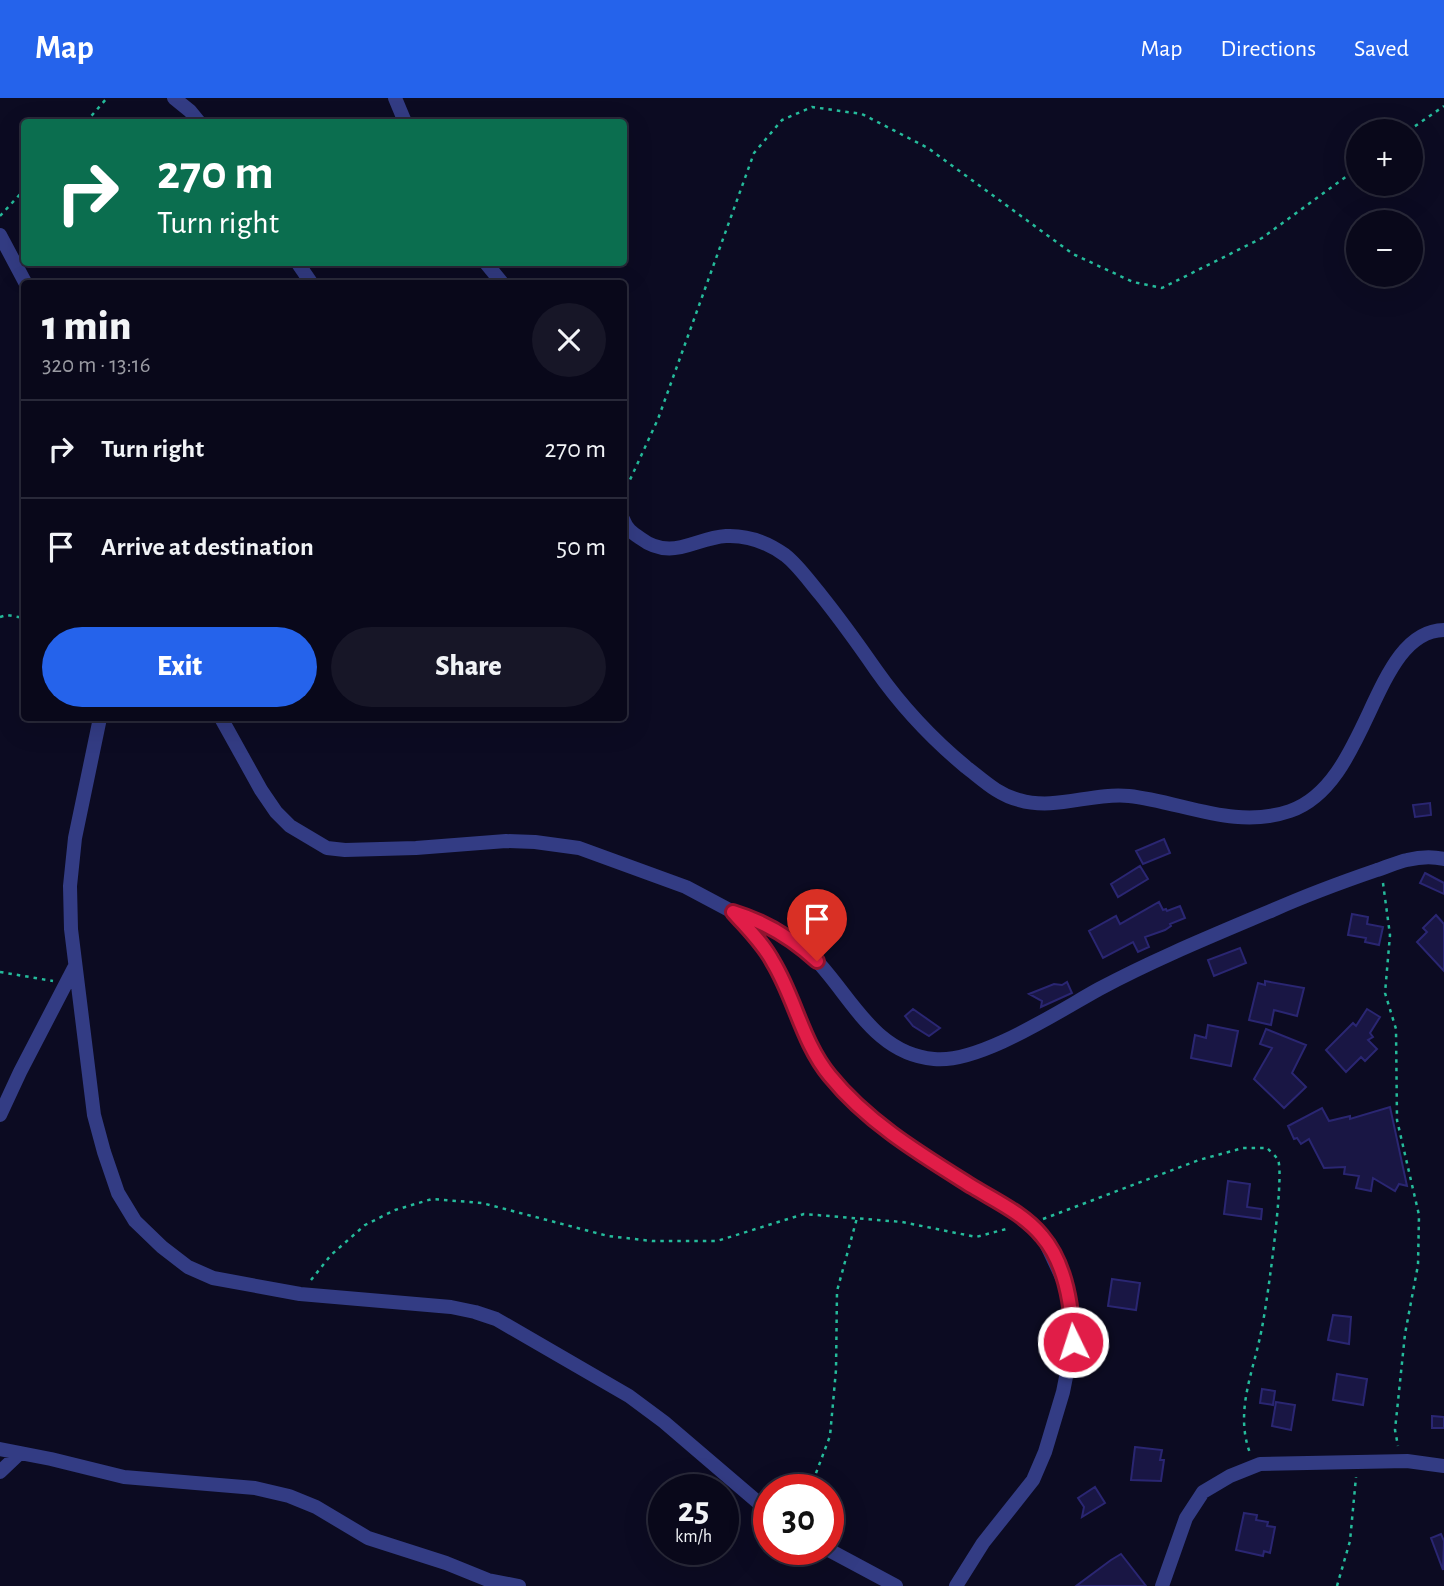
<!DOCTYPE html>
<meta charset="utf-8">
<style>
:root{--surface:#09081a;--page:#171627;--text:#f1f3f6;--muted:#999aa2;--line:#292939;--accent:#2563eb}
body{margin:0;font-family:"Alegreya Sans",sans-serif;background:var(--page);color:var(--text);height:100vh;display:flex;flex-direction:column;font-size:26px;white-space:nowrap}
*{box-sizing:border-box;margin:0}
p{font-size:23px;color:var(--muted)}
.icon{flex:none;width:38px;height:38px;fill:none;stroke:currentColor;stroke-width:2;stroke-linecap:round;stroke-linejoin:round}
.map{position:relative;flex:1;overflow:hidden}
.drawer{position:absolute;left:21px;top:182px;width:606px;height:441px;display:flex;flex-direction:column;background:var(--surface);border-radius:7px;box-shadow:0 7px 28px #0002,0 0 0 2px var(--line)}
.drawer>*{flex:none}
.guide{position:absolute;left:21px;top:21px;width:606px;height:147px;border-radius:7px;box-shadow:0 7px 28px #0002,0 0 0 2px var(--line);background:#0b6e4f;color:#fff;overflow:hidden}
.tools{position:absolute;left:1346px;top:21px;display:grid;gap:14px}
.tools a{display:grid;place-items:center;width:77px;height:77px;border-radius:50%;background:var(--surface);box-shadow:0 7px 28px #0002,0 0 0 2px var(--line);font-size:35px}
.speed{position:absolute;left:648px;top:1376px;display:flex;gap:14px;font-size:35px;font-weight:700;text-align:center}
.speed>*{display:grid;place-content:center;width:91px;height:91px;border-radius:50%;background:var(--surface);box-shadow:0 7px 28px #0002,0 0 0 2px var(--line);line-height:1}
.speed small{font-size:18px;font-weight:400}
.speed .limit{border:10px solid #d22;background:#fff;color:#111}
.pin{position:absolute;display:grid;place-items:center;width:60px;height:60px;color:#fff;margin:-72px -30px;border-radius:50% 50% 50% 0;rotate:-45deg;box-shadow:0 0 7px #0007}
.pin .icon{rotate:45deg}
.me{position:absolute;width:77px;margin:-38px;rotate:356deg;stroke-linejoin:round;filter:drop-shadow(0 0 5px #0008)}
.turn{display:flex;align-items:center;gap:24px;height:147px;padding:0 21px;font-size:32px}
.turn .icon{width:91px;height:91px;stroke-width:2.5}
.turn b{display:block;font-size:49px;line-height:60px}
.round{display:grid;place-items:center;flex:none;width:74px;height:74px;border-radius:37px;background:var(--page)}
.overview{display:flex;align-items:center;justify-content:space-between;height:119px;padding:0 21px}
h1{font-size:42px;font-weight:800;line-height:52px}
.primary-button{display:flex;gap:14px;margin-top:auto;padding:14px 21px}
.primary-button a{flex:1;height:80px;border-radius:42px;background:var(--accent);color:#fff;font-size:28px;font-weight:800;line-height:80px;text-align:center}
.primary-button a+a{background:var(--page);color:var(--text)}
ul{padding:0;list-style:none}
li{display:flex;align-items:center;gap:21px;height:98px;padding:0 21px;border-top:2px solid var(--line)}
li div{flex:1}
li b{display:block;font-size:26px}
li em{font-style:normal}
header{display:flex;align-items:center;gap:42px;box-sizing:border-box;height:98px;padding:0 35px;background:var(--accent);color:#fff}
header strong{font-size:33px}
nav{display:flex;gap:38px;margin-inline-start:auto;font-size:24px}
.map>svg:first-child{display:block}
</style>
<header>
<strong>Map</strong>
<nav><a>Map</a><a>Directions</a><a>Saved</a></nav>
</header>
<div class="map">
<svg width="1444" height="1488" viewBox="0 0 1444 1488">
<rect width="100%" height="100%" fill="#0c0b22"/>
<!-- building -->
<path fill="#191644" stroke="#2a2672" stroke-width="2" d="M 1430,705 L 1431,717 L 1415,719 L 1413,707 Z
M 1164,741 L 1170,755 L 1143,766 L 1136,753 Z
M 1140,768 L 1148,781 L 1118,799 L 1111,786 Z
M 1425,775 L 1444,785 L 1444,796 L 1420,785 Z
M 1159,804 L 1163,812 L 1166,811 L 1167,813 L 1180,808 L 1185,820 L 1170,826 L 1171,828 L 1165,832 L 1145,839 L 1149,849 L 1138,854 L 1133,844 L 1103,860 L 1089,833 L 1116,818 L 1120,826 Z
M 1352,816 L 1368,819 L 1367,826 L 1383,829 L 1379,847 L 1365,844 L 1366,840 L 1348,837 Z
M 1436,817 L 1444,826 L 1444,873 L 1417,844 L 1427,834 L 1423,830 Z
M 1240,850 L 1246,865 L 1214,878 L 1208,862 Z
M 1265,883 L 1304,890 L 1297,918 L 1274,912 L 1271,927 L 1249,922 L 1258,885 L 1265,887 Z
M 1067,884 L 1072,895 L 1041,909 L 1042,903 L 1029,896 L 1054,886 L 1062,887 Z
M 913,911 L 940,930 L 929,938 L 913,928 L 905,918 Z
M 1367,911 L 1380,919 L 1370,935 L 1373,939 L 1368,942 L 1377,951 L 1365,963 L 1361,959 L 1346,974 L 1326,952 L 1353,925 L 1356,928 Z
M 1208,927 L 1238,933 L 1231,968 L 1191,960 L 1195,937 L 1206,940 Z
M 1266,931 L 1306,947 L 1292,975 L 1306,989 L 1284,1010 L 1254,981 L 1272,950 L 1260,946 Z
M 1390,1009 L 1407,1088 L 1399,1086 L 1395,1093 L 1373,1080 L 1371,1093 L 1356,1090 L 1359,1078 L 1344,1076 L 1345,1069 L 1324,1070 L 1309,1041 L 1301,1046 L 1297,1040 L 1294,1041 L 1288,1028 L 1322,1010 L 1329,1023 L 1350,1018 L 1350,1021 Z
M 1228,1083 L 1250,1086 L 1247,1109 L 1262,1111 L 1261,1121 L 1224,1116 Z
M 1112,1181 L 1140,1185 L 1136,1212 L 1108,1208 Z
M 1333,1217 L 1351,1219 L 1349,1246 L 1328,1242 Z
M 1337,1276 L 1367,1281 L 1363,1307 L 1333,1302 Z
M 1262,1291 L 1275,1293 L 1273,1307 L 1260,1305 Z
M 1276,1304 L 1295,1307 L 1291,1332 L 1272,1328 Z
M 1432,1318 L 1444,1319 L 1444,1330 L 1432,1330 Z
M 1135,1349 L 1162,1352 L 1160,1362 L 1164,1362 L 1161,1383 L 1131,1382 Z
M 1095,1389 L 1105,1405 L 1082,1419 L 1084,1409 L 1078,1400 Z
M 1244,1415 L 1257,1417 L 1256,1422 L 1268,1424 L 1267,1428 L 1275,1429 L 1270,1455 L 1264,1453 L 1263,1458 L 1236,1452 Z
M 1441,1436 L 1444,1443 L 1443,1472 L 1431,1440 Z
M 1121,1456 L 1146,1488 L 1076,1488 L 1111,1462 Z"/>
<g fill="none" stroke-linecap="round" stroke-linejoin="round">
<!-- path -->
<path stroke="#25bb9b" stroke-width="2.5" stroke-dasharray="3.5 5" stroke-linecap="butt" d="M 86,24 L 107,0
M 1408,33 L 1444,8
M 0,118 L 24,92
M 623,397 L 658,321 L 754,55 L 782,22 L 812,9 L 862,16 L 928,50 L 1073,156 L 1133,184 L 1162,190 L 1262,140 L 1358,70
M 0,519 L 7,517 L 24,520
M 1383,785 L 1390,837 L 1385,895 L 1396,931 L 1397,1022 L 1419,1117 L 1418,1167 L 1405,1236 L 1395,1332 L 1398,1348
M 0,874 L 53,883
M 1043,1121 L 1199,1062 L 1243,1050 L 1267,1050 C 1270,1053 1276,1058 1278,1062 C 1285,1077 1266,1216 1260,1239 C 1252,1277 1235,1315 1250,1355
M 311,1182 L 331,1157 L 365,1127 L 395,1112 L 432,1101 L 482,1105 L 608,1138 L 652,1143 L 717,1143 L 804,1116 L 902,1124 L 976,1139 L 1010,1130
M 810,1391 L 830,1338 L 836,1272 L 837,1193 L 857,1120
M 1337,1488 L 1350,1443 L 1356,1379"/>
<!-- minor -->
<path stroke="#333c84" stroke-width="14" d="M 174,0 L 190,13 L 199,24
M 395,0 L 405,24
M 0,137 L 26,186
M 297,164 L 312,186
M 485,164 L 503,186
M 623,421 C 627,431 631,434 640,440 C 672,464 694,440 726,438 C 747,437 767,444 785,457 C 798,467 809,483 820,496 C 840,521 858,546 876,572 C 902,609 931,640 966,669 C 983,682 998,697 1019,702 C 1056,713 1092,694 1129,698 C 1183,704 1235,732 1290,713 C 1370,686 1372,533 1444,532
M 100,620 L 75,740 L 70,788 L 71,831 L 94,1017 L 104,1054 L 118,1095 L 135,1123 L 162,1149 L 188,1169 L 213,1180 L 300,1196 L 451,1209 L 475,1214 L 496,1221 L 629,1298 L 664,1324 L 768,1413
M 221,620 L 261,692 L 276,714 L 290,728 L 327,750 L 345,752 L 416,750 L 506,743 L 535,744 L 579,750 L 686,789 L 733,814 L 773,863 L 813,953 L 828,976 L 846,996 L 900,1043 L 1016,1116 L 1043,1139 L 1065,1186 L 1072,1216 L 1073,1244 L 1063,1294 L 1045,1354 L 1033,1382 L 983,1445 L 956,1488
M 734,814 C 765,823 794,839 816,862 C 852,900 875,956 934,961 C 979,966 1059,913 1099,891 C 1155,861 1214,837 1273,812 C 1307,797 1342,784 1377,772 C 1387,769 1397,764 1407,762 C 1419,759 1432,758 1444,761
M 0,1017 L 20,974 L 74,870
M 0,1351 L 51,1361 L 124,1379 L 255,1390 L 289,1398 L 316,1409 L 368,1440 L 446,1465 L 488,1482 L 519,1488
M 0,1374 L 20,1355
M 827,1451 L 896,1488
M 1162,1488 L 1186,1420 L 1203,1394 L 1230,1378 L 1260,1366 L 1407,1363 L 1444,1368"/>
</g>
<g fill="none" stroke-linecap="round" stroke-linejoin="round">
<defs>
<path id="route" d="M 817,863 C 792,840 766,824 733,814 C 747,830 763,845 773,864 C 795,900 802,944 830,978 C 868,1025 922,1057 973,1089 C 996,1103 1024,1116 1042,1138 C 1066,1166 1072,1208 1073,1244"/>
</defs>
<!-- route casing -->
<use href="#route" stroke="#92132f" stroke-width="18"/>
<!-- route -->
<use href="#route" stroke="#e11d48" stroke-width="12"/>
</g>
</svg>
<div class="tools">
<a>+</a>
<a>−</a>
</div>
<div class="speed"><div>25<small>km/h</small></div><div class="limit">30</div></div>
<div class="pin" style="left:817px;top:863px;background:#d93025"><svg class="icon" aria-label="arrive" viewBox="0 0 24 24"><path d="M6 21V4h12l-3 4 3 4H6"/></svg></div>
<svg class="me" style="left:1073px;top:1244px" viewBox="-20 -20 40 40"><circle r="17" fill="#e11d48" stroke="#fff" stroke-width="3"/><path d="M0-11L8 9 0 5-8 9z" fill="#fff"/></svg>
<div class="guide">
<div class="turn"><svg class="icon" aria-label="right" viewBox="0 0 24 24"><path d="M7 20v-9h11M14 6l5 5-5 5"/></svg><div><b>270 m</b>Turn right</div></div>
</div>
<section class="drawer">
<div class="overview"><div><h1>1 min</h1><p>320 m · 13:16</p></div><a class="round"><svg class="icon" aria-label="close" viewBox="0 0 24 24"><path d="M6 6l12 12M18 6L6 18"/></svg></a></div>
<ul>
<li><svg class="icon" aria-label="right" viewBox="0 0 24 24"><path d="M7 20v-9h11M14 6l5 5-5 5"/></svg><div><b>Turn right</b></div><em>270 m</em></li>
<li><svg class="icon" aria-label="arrive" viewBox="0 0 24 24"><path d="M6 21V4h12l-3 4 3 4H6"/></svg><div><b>Arrive at destination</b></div><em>50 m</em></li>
</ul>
<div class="primary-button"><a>Exit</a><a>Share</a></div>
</section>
</div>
